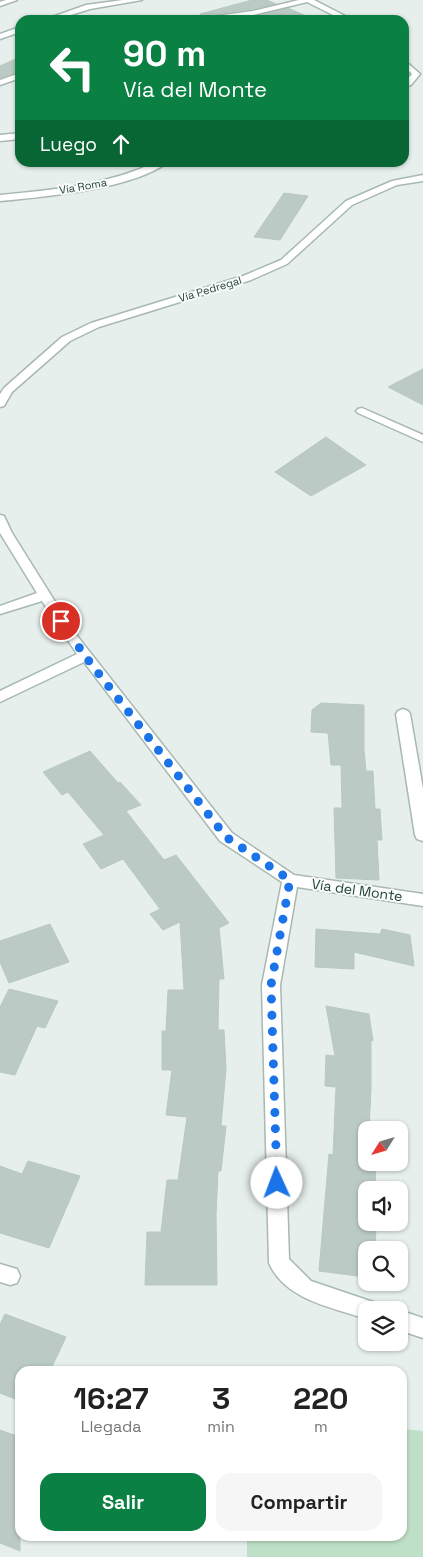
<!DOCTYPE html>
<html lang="es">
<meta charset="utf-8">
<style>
:root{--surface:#fff;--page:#f6f6f6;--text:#222;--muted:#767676;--accent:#0b8043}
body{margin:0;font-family:"Space Grotesk",sans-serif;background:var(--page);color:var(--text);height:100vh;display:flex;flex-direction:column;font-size:19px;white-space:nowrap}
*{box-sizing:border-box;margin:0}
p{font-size:16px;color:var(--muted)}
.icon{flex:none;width:28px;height:28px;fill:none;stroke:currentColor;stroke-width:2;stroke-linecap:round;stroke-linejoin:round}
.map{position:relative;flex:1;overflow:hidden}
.side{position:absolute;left:15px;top:1366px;width:392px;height:175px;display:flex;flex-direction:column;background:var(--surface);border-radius:15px;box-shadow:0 1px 4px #0004}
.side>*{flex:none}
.guide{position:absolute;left:15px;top:15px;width:394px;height:152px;border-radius:15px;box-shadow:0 1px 4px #0004;background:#0b8043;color:#fff;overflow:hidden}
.needle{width:32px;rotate:233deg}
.controls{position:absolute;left:358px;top:1121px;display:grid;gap:10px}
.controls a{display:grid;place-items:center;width:50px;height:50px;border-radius:10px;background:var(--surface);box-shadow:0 1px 4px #0004;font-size:25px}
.pin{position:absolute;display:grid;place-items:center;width:42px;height:42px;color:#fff;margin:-21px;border:2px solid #fff;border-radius:50%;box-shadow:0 1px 5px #0007}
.me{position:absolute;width:55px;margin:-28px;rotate:358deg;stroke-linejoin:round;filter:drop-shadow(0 0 4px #0008)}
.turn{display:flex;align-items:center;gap:18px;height:105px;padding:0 25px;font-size:22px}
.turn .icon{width:65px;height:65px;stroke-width:2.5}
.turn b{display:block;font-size:35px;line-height:42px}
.then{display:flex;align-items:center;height:48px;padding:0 25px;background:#0003;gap:10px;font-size:19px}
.eta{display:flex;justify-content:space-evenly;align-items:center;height:85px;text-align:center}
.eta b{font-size:30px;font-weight:700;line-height:35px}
.button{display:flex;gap:10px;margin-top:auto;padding:10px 25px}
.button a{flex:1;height:58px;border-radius:15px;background:var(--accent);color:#fff;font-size:20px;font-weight:700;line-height:58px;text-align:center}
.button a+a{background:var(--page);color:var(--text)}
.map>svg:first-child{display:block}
</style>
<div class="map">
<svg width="423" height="1557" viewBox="0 0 423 1557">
<rect width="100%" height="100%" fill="#e6efeb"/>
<!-- green -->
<path fill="#bfe0c8" d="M 403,1429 L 423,1431 L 423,1557 L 247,1557 L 247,1536 L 402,1536 Z"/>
<!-- building -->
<path fill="#bbcac4" stroke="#b8c9c2" d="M 252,0 L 267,0 L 276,4 L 253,9 L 200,16 L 200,14 Z
M 288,8 L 315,20 L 231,20 L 253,17 Z
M 20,57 L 20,71 L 0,78 L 0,66 Z
M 284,193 L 308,196 L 280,240 L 254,237 Z
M 423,369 L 423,405 L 388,387 Z
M 326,437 L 366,465 L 311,496 L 275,472 Z
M 321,703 L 364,705 L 364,750 L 366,771 L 373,771 L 375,809 L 380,809 L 382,840 L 377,840 L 379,880 L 336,878 L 334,808 L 342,808 L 341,765 L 331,765 L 328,733 L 311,732 L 312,710 Z
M 90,751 L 118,783 L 120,782 L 141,805 L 126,811 L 164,860 L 176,855 L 229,923 L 219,928 L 224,979 L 219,979 L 218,1030 L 224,1030 L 226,1068 L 221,1126 L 226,1126 L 221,1171 L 218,1171 L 216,1215 L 217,1285 L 145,1285 L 147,1232 L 161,1232 L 167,1180 L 178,1180 L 187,1117 L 166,1115 L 172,1070 L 162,1070 L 162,1031 L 166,1031 L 168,990 L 184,990 L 180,922 L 163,930 L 150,914 L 160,909 L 123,859 L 101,869 L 83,844 L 104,835 L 68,792 L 62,795 L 43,772 Z
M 50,924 L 69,962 L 9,983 L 0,962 L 0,941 Z
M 316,929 L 380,934 L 382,929 L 410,935 L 414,966 L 354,952 L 354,969 L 315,967 Z
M 9,989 L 58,1001 L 45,1028 L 37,1026 L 15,1075 L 0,1072 L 0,1007 Z
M 326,1006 L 369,1014 L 373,1041 L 371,1040 L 371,1089 L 369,1130 L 366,1130 L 366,1162 L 376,1162 L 375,1190 L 366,1190 L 366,1226 L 376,1227 L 375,1250 L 366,1250 L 366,1277 L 319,1271 L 329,1154 L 333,1155 L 336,1087 L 325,1086 L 326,1055 L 335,1056 Z
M 28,1161 L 80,1176 L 49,1248 L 0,1233 L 0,1166 L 22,1174 Z
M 5,1314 L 66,1337 L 50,1371 L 20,1371 L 20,1401 L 0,1393 L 0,1324 Z
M 0,1430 L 20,1437 L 20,1551 L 0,1543 Z"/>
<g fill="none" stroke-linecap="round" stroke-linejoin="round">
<defs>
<path id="minor" d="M 6,0 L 17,0 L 0,6 L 0,2 Z
M 123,0 L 142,0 L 90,9 L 55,20 L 44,20 L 86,5 Z
M 299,0 L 314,0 L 353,20 L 343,20 L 307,2 L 253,15 L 217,20 L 197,20 L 201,18 L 253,11 Z
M 20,27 L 20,32 L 0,39 L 0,34 Z
M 404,60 L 420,74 L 411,85 L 404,86 L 404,82 L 412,74 L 404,66 Z
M 20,73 L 20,78 L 0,85 L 0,80 Z
M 20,133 L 20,139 L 0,141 L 0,135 Z
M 156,162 L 168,162 C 133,189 44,197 0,201 L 0,195 C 53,190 107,185 156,162 Z
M 423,175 L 423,181 L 397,185 L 352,205 L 287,264 L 251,280 L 99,327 L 70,341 L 12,392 L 4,406 L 0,407 L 0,394 L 4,388 L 62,337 L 91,323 L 243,276 L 281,260 L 346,201 L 392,181 Z
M 362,408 L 423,435 L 423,442 L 358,413 L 356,411 L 358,409 Z
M 0,515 L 4,516 L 12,533 L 74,632 L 232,833 L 294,875 L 423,894 L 423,906 L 297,887 L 280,985 L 289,1259 L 311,1281 L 376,1303 L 379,1310 L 366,1310 L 366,1319 C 332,1307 285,1300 269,1263 L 262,985 L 282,882 L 220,841 L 84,662 L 0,702 L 0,691 L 77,654 L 42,601 L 0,614 L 0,606 L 37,593 L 0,533 Z
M 403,709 L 408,711 L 410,714 L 423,789 L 423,841 L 417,839 L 415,835 L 396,714 L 398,711 Z
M 0,1264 L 17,1269 L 20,1276 L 17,1283 L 10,1285 L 0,1282 Z
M 399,1310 L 423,1318 L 423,1338 L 399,1330 Z"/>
</defs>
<!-- minor casing -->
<use href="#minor" stroke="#a8b8b2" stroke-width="3"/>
<!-- minor -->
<use href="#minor" fill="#fff" fill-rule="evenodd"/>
</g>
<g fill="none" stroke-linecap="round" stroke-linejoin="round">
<!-- route -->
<path stroke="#1a73e8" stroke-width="9" stroke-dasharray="0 16.2" d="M 61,621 L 85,656 L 226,837 L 290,880 L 271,985 L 277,1183"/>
</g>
<g text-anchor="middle" stroke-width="4" stroke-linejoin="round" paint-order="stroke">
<!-- far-street labels -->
<g font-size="11" fill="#24423a" stroke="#f7fbf9">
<text transform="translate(83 186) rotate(-10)" y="4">Vía Roma</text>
<text transform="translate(210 289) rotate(-17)" y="4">Vía Pedregal</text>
</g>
<!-- street labels -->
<g font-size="14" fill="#24423a" stroke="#f7fbf9">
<text transform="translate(357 890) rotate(8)" y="5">Vía del Monte</text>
</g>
</g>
</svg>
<div class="controls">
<a><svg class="needle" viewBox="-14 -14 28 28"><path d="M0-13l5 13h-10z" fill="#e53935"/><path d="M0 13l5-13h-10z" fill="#767676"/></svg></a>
<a><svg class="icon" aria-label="sound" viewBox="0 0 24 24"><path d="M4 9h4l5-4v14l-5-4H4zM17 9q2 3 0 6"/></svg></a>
<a><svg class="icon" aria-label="search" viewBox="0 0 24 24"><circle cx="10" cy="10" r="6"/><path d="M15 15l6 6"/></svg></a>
<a><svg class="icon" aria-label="layers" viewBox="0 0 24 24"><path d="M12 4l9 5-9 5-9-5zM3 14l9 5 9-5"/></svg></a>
</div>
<div class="pin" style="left:61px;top:621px;background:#d93025"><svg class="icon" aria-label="arrive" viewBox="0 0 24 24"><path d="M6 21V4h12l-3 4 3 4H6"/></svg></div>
<svg class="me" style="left:277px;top:1183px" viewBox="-20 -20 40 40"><circle r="19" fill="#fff"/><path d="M0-13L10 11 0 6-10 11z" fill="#1a73e8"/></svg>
<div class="guide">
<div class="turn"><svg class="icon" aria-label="left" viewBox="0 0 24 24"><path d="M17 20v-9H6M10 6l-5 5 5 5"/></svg><div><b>90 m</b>Vía del Monte</div></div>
<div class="then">Luego<svg class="icon" aria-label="ahead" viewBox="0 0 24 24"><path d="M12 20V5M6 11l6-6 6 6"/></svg></div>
</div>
<section class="side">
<div class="eta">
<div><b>16:27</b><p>Llegada</p></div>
<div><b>3</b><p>min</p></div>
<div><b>220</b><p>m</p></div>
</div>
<div class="button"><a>Salir</a><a>Compartir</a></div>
</section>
</div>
